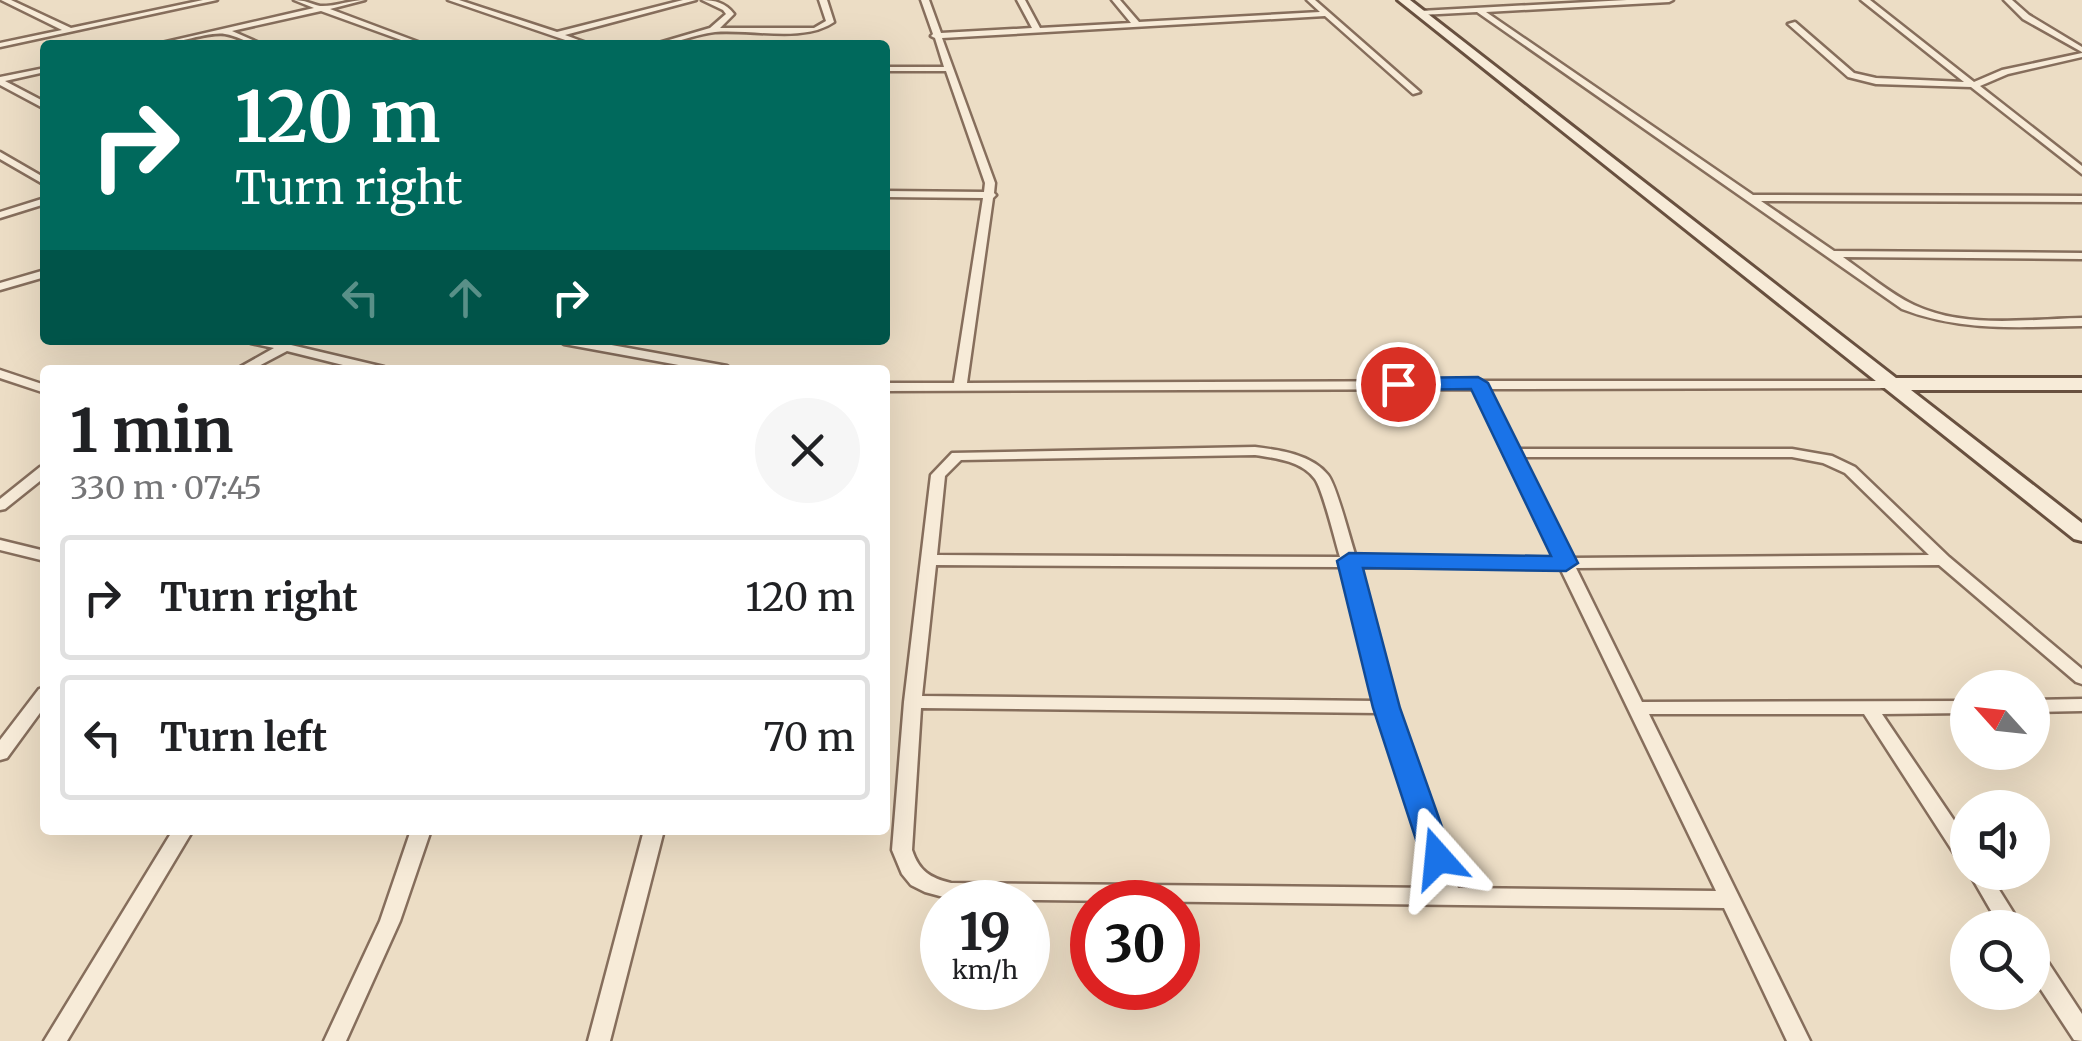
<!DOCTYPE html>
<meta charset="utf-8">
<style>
:root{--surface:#fff;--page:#f6f6f6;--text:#202124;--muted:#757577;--line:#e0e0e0}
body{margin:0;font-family:Merriweather,serif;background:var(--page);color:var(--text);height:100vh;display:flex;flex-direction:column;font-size:38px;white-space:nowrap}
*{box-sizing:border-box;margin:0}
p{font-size:32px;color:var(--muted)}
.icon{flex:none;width:55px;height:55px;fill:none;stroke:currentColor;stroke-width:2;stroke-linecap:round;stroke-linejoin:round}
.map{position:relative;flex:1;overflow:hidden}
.side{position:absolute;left:40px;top:365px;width:850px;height:470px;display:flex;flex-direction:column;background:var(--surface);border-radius:10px;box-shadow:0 10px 40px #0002}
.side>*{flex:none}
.banner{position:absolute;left:40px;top:40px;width:850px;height:305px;border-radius:10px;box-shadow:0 10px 40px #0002;background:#00695c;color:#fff;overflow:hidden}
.needle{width:65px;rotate:297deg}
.buttons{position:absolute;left:1950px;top:670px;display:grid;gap:20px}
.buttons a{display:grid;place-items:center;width:100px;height:100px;border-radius:50%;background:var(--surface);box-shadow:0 10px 40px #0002;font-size:50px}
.speed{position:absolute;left:920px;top:880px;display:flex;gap:20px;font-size:50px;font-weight:700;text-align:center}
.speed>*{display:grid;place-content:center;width:130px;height:130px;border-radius:50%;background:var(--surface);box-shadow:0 10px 40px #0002;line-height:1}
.speed small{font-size:25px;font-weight:400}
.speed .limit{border:15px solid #d22;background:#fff;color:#111}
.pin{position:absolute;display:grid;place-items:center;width:85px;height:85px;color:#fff;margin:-42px;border:5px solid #fff;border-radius:50%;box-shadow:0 2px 10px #0007}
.me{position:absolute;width:110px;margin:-55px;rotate:342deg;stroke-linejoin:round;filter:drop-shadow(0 0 8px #0008)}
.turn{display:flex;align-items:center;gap:35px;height:210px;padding:0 30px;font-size:45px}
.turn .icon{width:130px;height:130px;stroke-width:2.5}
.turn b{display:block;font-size:70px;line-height:85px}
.lanes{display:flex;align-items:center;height:95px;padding:0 30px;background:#0003;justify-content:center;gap:50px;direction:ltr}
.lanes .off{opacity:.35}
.round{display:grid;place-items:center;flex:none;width:105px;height:105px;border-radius:52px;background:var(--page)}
.head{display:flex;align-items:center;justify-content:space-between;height:170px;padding:0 30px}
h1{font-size:60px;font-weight:700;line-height:75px}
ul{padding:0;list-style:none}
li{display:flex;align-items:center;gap:30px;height:125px;margin:0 20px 15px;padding:0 10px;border:5px solid var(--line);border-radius:10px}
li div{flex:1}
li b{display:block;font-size:38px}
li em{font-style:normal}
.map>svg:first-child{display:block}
</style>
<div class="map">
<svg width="2082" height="1041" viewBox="0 0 2082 1041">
<rect width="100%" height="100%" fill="#ecddc5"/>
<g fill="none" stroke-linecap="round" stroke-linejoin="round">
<defs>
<path id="street" d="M 1,0 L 11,0 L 71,28 L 203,0 L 217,0 L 0,47 L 0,43 L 62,30 Z
M 294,0 C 305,0 311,4 320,6 C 334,7 350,0 365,0 L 330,9 L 426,45 L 415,45 L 321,11 L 232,31 L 264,45 C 249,45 239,36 225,34 C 209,31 174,45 153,45 L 314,8 Z
M 448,0 L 459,0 L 557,32 L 683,0 L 696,0 L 565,35 L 592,45 L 580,45 Z
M 702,0 C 715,0 726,3 734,14 L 720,28 L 814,28 L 826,21 L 819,0 L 827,0 L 834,22 C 804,43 752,29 715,32 C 694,34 674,45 652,45 L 710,28 L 726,14 L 723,10 Z
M 921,0 L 929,0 L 941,33 L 1032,28 L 1017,0 L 1025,0 L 1040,28 L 1131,23 L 1112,0 L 1120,0 L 1139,22 L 1320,12 L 1307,0 L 1315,0 L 1420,92 L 1413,94 L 1325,16 L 942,38 L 995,183 L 994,193 L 996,195 L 993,198 L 967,383 L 1473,381 L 1478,379 L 1483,381 L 1893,381 L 1894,384 L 1893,387 L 1888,388 L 1488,389 L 1517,449 L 1792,449 L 1832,456 L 1855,467 L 1949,557 L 2082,669 L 2082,684 L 2076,682 L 1939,565 L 1576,568 L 1642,702 L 1968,701 L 1968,713 L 1882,714 L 1968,841 L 1968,866 L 1961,864 L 1864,714 L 1649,714 L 1810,1041 L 1787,1041 L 1724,908 L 951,899 L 925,892 L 911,885 L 902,874 L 892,850 L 904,702 L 931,475 L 952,453 L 1255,447 C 1279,450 1311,454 1328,475 C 1337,486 1350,540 1356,557 L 1556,558 L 1474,389 L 885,391 L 885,383 L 954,383 L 983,198 L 885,197 L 885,191 L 984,192 L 985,183 L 946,71 L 885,71 L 885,67 L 944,67 L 935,38 L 931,36 L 933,34 ZM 1255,455 C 1275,458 1302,461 1315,479 C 1323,490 1335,541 1340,557 L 937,555 L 945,476 L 961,460 ZM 1521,457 L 1792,457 L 1823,463 L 1845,473 L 1929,555 L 1571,558 ZM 936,565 L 1343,567 L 1376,701 L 922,696 ZM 1358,567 L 1560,568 L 1716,891 L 1458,888 L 1396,707 ZM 921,708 L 1380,713 L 1437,888 L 951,883 C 930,878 919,871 912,850 Z
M 1627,0 L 1673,0 L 1669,2 L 1486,12 L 1753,195 L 2082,196 L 2082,202 L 1761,201 L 1834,251 L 2082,253 L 2082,259 L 1843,257 C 1866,273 1889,293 1914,305 C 1965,329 2027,319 2082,318 L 2082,326 C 2020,327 1961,332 1902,309 L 1477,12 L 1420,15 L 1416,13 L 1420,11 Z
M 1861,0 L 1870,0 L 1974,82 L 2002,70 L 2082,53 L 2082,57 L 2008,74 L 1980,86 L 2082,166 L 2082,174 L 1971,87 L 1876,84 L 1848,77 L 1788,24 L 1795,22 L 1854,73 L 1876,78 L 1964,82 Z
M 2004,0 L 2012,0 L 2029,15 L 2082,47 L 2082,52 L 2023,19 Z
M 45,68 L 45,72 L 5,81 L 45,102 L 45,109 L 0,85 L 0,77 Z
M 0,152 L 45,178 L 45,185 L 0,159 Z
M 45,198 L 45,204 L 0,218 L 0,212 Z
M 45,270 L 45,277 L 0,290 L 0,283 Z
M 249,340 L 270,340 L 384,367 L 385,370 L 363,370 L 287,351 L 251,370 L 235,370 L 274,348 L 251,343 Z
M 558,340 L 584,340 L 727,366 L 733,370 L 706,370 L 564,344 Z
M 0,370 L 45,385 L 45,393 L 0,378 Z
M 45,466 L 45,477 L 5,509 L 0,510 L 0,499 L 40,467 Z
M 0,540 L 45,551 L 45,561 L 0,550 Z
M 45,687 L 45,706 L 7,758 L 0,760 L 0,740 L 39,689 Z
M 2082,699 L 2082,711 L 2032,712 L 2032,700 Z
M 173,830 L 193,830 L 67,1041 L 44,1041 Z
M 411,830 L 431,830 L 400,921 L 346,1041 L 324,1041 L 380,921 Z
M 644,830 L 664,830 L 610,1041 L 588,1041 Z
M 1968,871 L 1988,872 L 2023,928 L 2001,928 Z
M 2032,948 L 2040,950 L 2082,1014 L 2082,1041 L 2074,1040 L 2032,976 Z"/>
<path id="secondary" d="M 1398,0 L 1410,0 L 1896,378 L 2082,378 L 2082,390 L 1911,390 L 2082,523 L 2082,541 L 2074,539 Z"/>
</defs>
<!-- street casing -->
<use href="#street" stroke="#866e5c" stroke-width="5"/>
<!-- secondary casing -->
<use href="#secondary" stroke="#68503f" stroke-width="6"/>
<!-- street -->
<use href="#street" fill="#f7ebd8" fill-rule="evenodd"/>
<!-- secondary -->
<use href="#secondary" fill="#f7ebd8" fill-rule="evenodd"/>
</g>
<!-- route -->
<path fill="#1a73e8" stroke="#114b97" stroke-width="2.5" d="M 1478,377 L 1488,383 L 1578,563 L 1566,571 L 1363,568 L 1400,708 L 1453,858 L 1448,867 L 1438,870 L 1427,867 L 1422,858 L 1373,708 L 1337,561 L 1349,553 L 1551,556 L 1471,389 L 1398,390 L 1388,384 L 1398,378 Z"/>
</svg>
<div class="buttons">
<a><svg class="needle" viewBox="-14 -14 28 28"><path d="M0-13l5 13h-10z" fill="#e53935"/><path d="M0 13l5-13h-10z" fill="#757577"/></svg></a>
<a><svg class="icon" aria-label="sound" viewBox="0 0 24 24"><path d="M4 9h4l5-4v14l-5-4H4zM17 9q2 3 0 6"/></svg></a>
<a><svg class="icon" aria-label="search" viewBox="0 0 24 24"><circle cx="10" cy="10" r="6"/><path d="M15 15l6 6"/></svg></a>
</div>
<div class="speed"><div>19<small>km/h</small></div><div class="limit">30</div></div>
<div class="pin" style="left:1398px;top:384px;background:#d93025"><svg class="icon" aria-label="arrive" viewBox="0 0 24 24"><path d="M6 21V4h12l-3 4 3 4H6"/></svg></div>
<svg class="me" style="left:1438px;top:858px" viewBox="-20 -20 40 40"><path d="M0-17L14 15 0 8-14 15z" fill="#1a73e8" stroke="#fff" stroke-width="4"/></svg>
<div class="banner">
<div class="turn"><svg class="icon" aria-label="right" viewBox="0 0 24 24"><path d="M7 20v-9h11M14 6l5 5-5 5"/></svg><div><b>120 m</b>Turn right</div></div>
<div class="lanes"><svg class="icon off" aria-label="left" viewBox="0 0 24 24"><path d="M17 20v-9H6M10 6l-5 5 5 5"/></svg><svg class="icon off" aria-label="ahead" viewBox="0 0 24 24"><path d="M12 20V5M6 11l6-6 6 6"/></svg><svg class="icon" aria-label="right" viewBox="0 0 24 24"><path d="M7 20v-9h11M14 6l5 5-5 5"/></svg></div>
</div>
<section class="side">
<div class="head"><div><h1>1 min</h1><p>330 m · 07:45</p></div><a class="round"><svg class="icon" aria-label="close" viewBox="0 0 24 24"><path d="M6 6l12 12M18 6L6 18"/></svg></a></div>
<ul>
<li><svg class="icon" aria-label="right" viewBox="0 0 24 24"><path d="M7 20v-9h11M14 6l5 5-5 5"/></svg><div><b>Turn right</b></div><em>120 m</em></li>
<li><svg class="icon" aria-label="left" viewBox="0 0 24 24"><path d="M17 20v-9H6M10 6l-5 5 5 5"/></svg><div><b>Turn left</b></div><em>70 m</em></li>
</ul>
</section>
</div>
